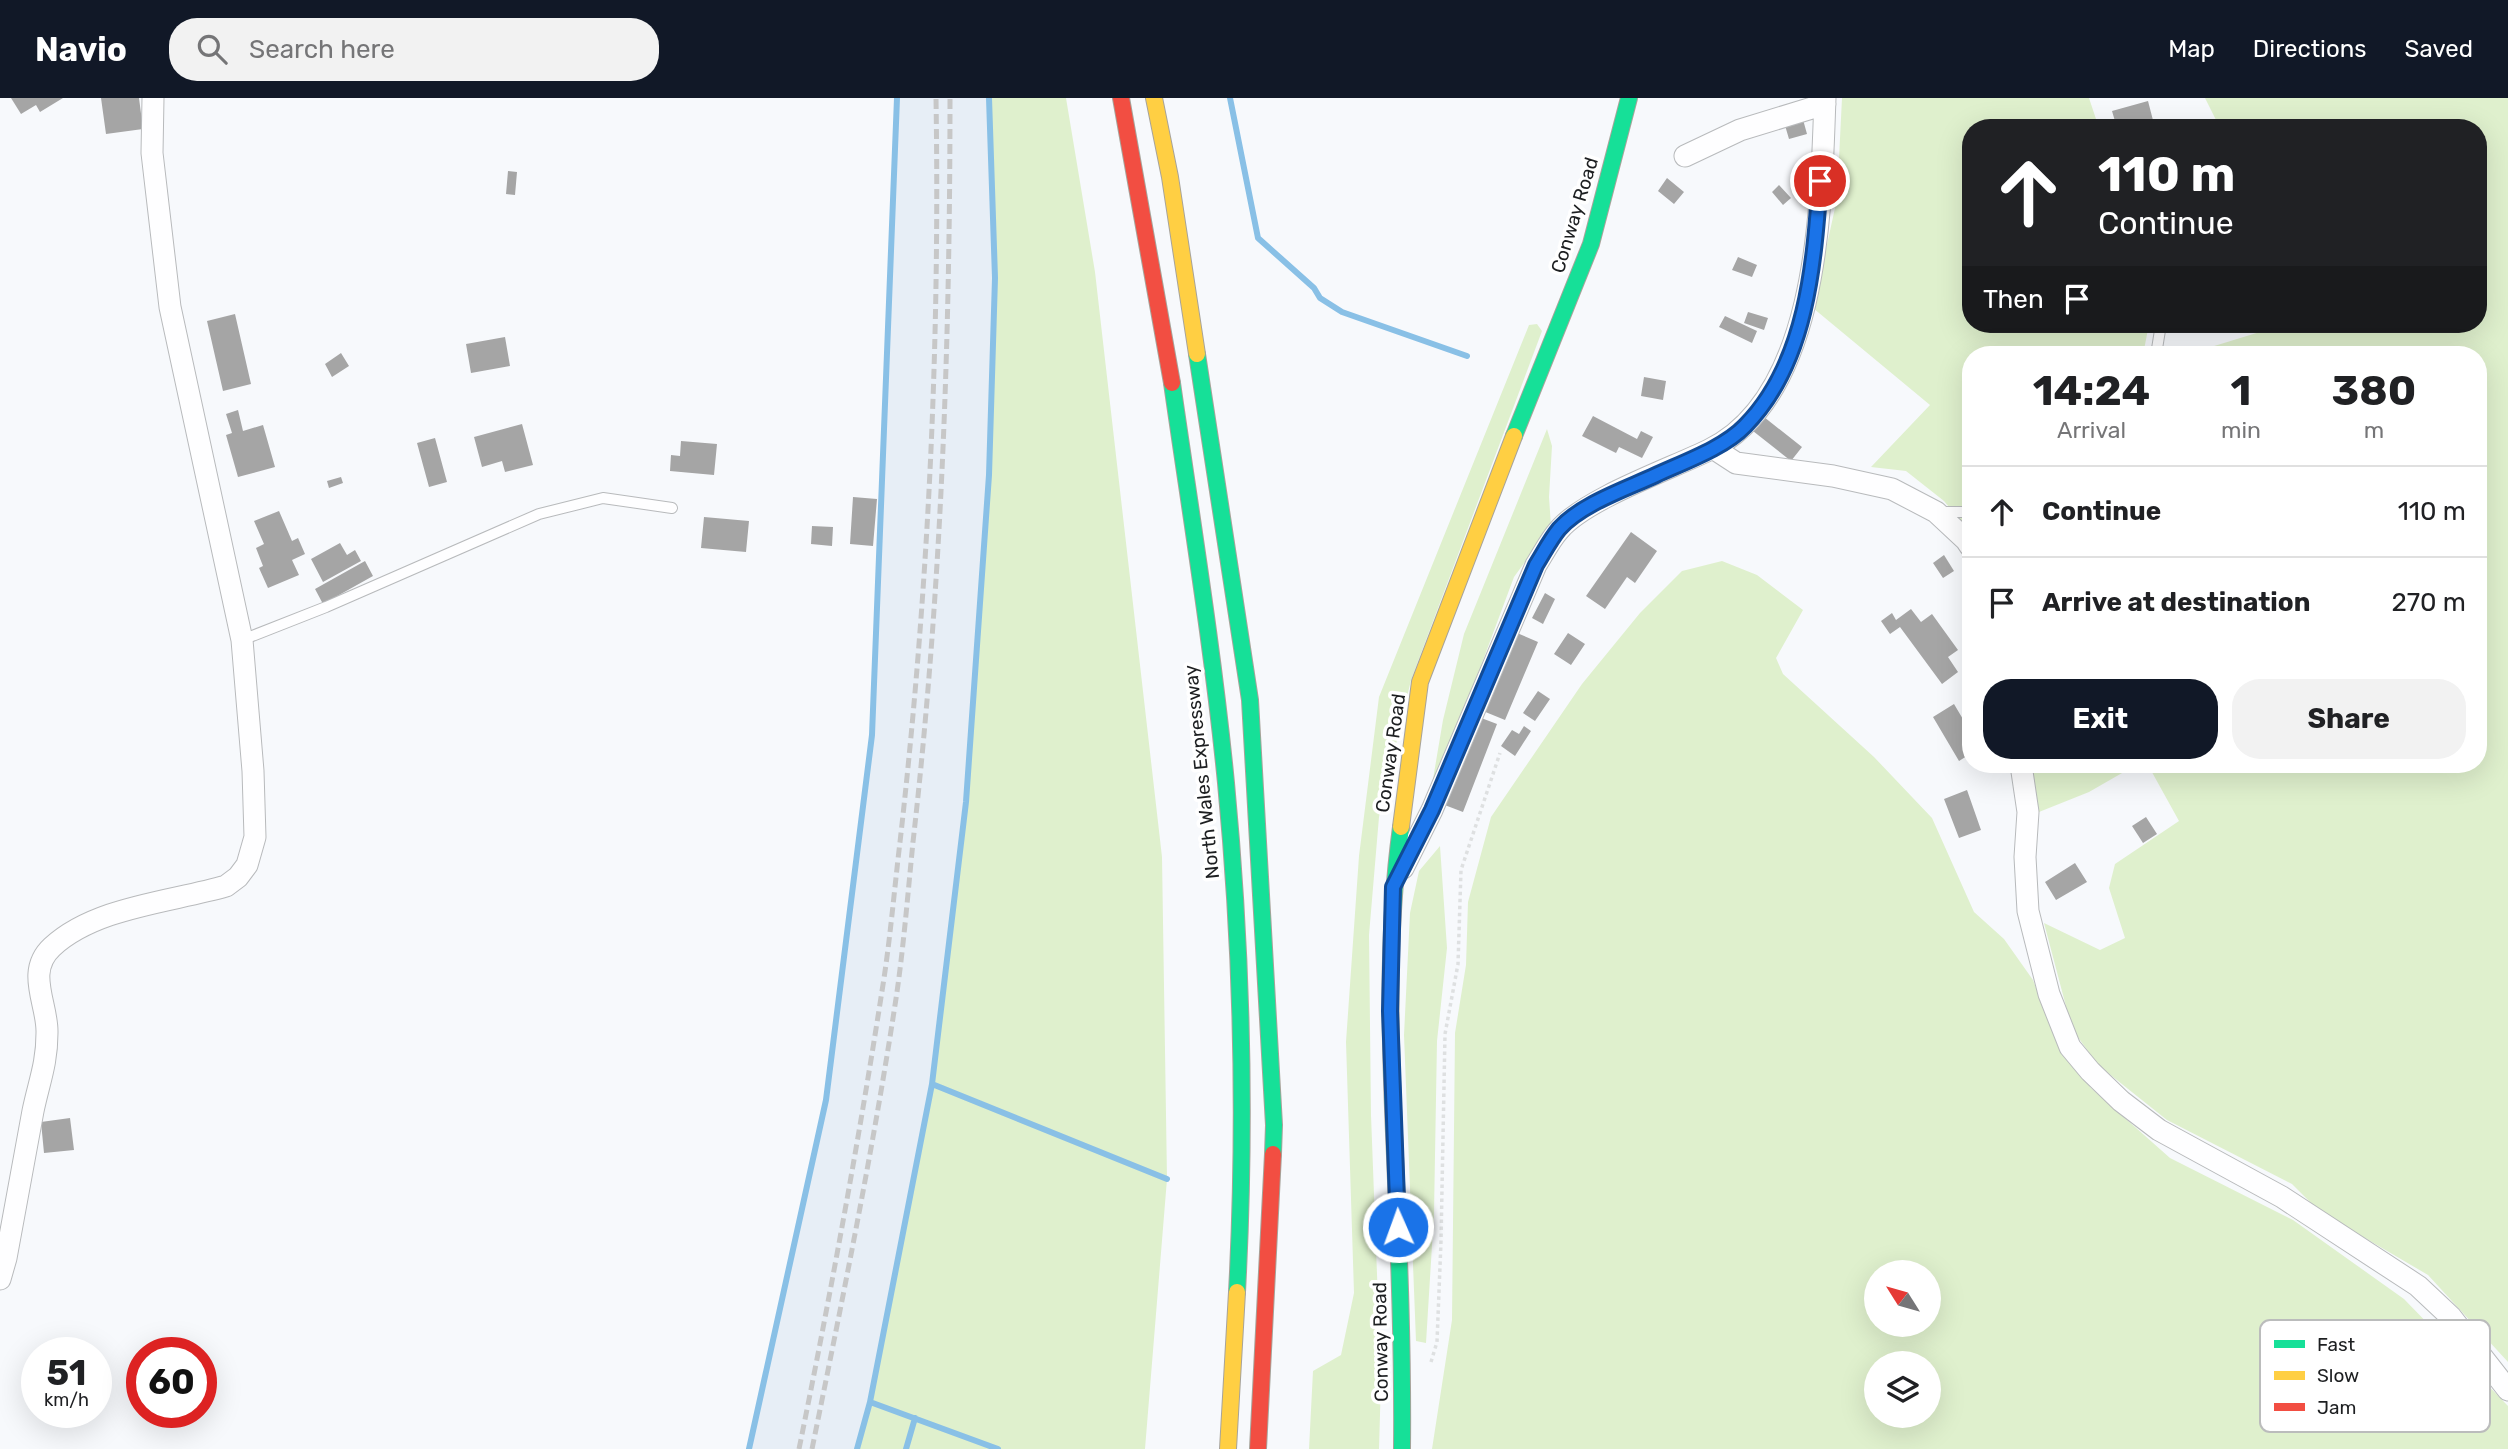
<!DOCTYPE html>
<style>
:root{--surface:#fff;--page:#f2f2f2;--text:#202124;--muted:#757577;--line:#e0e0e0;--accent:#111827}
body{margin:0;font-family:Rubik,sans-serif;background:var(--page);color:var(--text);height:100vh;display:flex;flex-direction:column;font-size:26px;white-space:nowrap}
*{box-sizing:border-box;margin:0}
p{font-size:23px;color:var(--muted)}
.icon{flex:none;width:38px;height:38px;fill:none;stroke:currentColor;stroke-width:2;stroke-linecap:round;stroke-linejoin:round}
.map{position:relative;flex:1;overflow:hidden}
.panel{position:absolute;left:1962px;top:248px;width:525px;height:427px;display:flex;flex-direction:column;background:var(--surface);border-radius:28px;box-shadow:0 7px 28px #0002}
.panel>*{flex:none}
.guide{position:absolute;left:1962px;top:21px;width:525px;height:214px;border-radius:28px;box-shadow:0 7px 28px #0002;background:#202124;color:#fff;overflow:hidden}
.needle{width:46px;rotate:307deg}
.buttons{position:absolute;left:1864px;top:1162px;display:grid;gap:14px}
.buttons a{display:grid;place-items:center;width:77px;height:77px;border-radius:50%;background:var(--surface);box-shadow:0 7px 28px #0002;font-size:35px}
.speed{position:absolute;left:21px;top:1239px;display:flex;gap:14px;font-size:35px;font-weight:700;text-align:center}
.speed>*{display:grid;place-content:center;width:91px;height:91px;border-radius:50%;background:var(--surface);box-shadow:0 7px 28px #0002;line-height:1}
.speed small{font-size:18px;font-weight:400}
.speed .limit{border:10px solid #d22;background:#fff;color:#111}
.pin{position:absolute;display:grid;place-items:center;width:60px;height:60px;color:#fff;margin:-30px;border:4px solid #fff;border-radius:50%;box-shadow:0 2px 7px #0007}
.me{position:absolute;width:77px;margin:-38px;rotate:358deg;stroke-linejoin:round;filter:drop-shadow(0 0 5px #0008)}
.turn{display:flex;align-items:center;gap:24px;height:147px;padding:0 21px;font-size:32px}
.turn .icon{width:91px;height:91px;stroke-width:2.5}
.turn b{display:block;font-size:49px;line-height:60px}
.then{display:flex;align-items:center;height:66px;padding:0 21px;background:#0003;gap:14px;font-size:26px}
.eta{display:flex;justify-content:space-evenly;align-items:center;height:119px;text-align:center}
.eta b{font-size:42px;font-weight:700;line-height:49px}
.action{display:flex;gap:14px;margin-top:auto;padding:14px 21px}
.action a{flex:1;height:80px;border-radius:28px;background:var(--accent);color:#fff;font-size:28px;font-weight:700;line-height:80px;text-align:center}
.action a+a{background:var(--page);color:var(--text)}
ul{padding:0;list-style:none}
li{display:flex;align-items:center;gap:21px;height:91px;padding:0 21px;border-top:2px solid var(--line)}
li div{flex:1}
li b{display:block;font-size:26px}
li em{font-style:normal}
header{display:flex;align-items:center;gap:42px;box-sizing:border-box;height:98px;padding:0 35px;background:var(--accent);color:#fff}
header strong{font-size:33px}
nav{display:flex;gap:38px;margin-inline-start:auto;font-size:24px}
.search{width:490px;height:63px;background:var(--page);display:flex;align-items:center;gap:18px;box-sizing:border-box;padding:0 24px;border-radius:28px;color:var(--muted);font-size:26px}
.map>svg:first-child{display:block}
</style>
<header>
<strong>Navio</strong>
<div class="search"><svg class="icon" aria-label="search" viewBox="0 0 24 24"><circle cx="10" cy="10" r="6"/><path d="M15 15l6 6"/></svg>Search here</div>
<nav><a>Map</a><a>Directions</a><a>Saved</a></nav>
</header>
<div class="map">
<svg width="2508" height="1351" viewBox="0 0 2508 1351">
<rect width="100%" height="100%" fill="#f7f9fc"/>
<!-- built -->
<path fill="#e7eef6" d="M 897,0 L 989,0 L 995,180 L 989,377 L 966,704 L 932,986 L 870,1303 L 857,1351 L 750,1351 L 826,1002 L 872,637 Z"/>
<!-- green -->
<path fill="#dff0cd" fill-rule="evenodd" d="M 989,0 L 1066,0 L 1095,174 L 1162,759 L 1167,1081 L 1145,1351 L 858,1351 L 870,1303 L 932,986 L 966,704 L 989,377 L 995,180 Z
M 1842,0 L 2089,0 L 2099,30 L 1970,30 L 1970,226 L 2149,226 L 2143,257 L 1970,257 L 1970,434 L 1944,403 L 1906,373 L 1871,369 L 1930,307 L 1813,210 L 1837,101 Z
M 2205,0 L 2508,0 L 2508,1264 L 2428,1177 L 2319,1113 L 2292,1086 L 2167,1022 L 2098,967 L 2072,931 L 2044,825 L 2100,852 L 2125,840 L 2109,790 L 2115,766 L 2179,723 L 2148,667 L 2478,667 L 2478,257 L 2185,257 L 2276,229 L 2275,226 L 2478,226 L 2478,30 L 2220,30 Z
M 1537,226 L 1542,233 L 1411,582 L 1379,719 L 1369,837 L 1371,1017 L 1381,1282 L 1379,1351 L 1309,1351 L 1313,1273 L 1341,1257 L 1354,1195 L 1346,944 L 1359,758 L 1379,599 L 1529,227 Z
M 1547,331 L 1552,348 L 1549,399 L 1551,428 L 1514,479 L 1454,640 L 1432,687 L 1443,622 L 1464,536 Z
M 1722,463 L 1757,477 L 1803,512 L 1776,560 L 1783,576 L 1874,659 L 1932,720 L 1974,814 L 2004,841 L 2033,882 L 2058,947 L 2091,990 L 2170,1060 L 2293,1122 L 2404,1201 L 2508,1308 L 2508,1351 L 1432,1351 L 1452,1222 L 1455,935 L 1466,867 L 1468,804 L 1491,719 L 1582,586 L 1640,515 L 1682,473 ZM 1876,1174 L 1928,1174 L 1928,1227 L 1876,1227 ZM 1876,1265 L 1928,1265 L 1928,1318 L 1876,1318 Z
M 2031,667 L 2136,667 L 2089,694 L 2039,714 Z
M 1440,748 L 1447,850 L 1437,943 L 1434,1115 L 1426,1245 L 1416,1243 L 1404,937 L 1410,815 L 1419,773 Z"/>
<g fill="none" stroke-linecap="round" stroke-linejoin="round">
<!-- stream -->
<path stroke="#89c0e6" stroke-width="6" d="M 1230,0 L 1258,140 L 1314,190 L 1320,200 L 1342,214 L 1467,258
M 932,986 L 1167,1081
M 870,1304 L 998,1351
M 749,1351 L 826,1002 L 872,637 L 897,0
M 857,1351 L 870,1304 L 932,986 L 966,704 L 989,377 L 995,180 L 989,0
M 906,1351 L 915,1320"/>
</g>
<!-- building -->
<path fill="#a5a5a5" d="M 11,0 L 63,0 L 40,14 L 36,7 L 21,16 Z
M 101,0 L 139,0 L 143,31 L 106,36 Z
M 2148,3 L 2155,30 L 2117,30 L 2112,13 Z
M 1802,18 L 1807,36 L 1789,41 L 1784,24 Z
M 508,73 L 517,74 L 515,97 L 506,96 Z
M 1667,80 L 1684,94 L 1674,106 L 1658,93 Z
M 1779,87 L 1791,100 L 1783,107 L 1772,94 Z
M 1738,159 L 1757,167 L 1752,179 L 1732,172 Z
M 1748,214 L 1768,220 L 1764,232 L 1744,225 Z
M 235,216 L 251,286 L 223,293 L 207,223 Z
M 1725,218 L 1757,233 L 1752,245 L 1719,229 Z
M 505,239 L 510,268 L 471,275 L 466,246 Z
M 341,255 L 349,268 L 332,279 L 325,266 Z
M 1644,279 L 1666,283 L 1663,302 L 1641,298 Z
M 238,312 L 243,333 L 263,327 L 275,369 L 238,379 L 226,337 L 232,335 L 226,316 Z
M 1593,318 L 1637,341 L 1641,333 L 1653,339 L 1642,360 L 1619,349 L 1616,355 L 1582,338 Z
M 1764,319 L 1802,349 L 1791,363 L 1753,333 Z
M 522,326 L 533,367 L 505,374 L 502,363 L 482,369 L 474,339 Z
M 435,340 L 447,384 L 429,389 L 417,345 Z
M 681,343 L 717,346 L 714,377 L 670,373 L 671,357 L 680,358 Z
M 341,379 L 343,385 L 329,390 L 327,383 Z
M 853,399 L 877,401 L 873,448 L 850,446 Z
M 279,413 L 292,443 L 298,440 L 305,456 L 292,462 L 299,477 L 268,490 L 259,470 L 263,468 L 256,450 L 264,446 L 254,423 Z
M 704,419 L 749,423 L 746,454 L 701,450 Z
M 812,428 L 833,429 L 832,448 L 811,446 Z
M 1631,434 L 1657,453 L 1635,485 L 1627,479 L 1605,511 L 1586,498 Z
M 340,445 L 347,457 L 355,452 L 361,463 L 323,484 L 311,461 Z
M 1944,457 L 1954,473 L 1943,480 L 1933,465 Z
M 365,463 L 373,478 L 323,506 L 315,491 Z
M 1545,495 L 1555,501 L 1543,526 L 1532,520 Z
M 1911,511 L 1921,524 L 1932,516 L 1958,552 L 1948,559 L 1958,574 L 1942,586 L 1900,529 L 1890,536 L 1881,523 L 1892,515 L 1896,522 Z
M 1517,535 L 1538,544 L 1505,622 L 1483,613 Z
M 1568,535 L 1585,546 L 1571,567 L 1554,556 Z
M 1538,593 L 1550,601 L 1535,623 L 1523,615 Z
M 1954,606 L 1970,633 L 1970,656 L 1959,663 L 1933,619 Z
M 1476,618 L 1497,626 L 1463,714 L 1442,706 Z
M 1524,628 L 1531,633 L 1515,658 L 1501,648 L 1512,632 L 1519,636 Z
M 1967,692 L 1981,732 L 1959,740 L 1944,701 Z
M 2146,719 L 2157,736 L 2143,745 L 2132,728 Z
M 2075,765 L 2087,784 L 2056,802 L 2045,784 Z
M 70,1020 L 74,1052 L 44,1055 L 41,1024 Z"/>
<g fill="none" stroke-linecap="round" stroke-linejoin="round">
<defs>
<path id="lane" d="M 2156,257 L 2161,226
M 1939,414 L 1970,414
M 242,542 L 326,509 L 539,416 L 603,400 L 672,410"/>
<path id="street" d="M 1685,58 L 1740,32 L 1825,6
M 1713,350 L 1736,365 L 1833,378 L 1892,391 L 1936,414 L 1966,442 L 1970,448
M 2021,667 L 2028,714 L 2025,759 L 2028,813 L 2049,896 L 2070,949 L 2090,973 L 2121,1003 L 2159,1032 L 2282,1099 L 2418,1188 L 2451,1219 L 2508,1292
M 1403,770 L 1432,712 L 1536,467 C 1543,456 1550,442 1559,432 C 1585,401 1670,371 1709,352 C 1820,298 1821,107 1825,0
M 0,1181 L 6,1160 C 15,1111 24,1062 33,1013 C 39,984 47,966 47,935 C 48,906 25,874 52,849 C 95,809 171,804 226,788 L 238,779 L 247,767 L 255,739 L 253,673 L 242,542 L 170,209 L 152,55 L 153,0"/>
<path id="fast" d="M 1197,256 L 1250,602 L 1274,1027 L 1273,1056
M 1172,285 C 1191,418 1213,551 1226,685 C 1242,853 1246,1025 1237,1194
M 1514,338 L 1591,146 L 1629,0
M 1401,729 C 1386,839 1390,948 1395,1058 C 1399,1156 1403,1253 1402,1351"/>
<path id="slow" d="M 1154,0 L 1170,79 L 1197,256
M 1401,729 L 1420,584 L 1514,338
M 1228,1351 L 1237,1194"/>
<path id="jam" d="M 1121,0 L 1172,285
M 1258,1351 L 1273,1056"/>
</defs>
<!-- lane casing -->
<use href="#lane" stroke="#b8babc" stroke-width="12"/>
<!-- street casing -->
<use href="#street" stroke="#b8babc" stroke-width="23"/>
<!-- fast casing -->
<use href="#fast" stroke="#a7a39a" stroke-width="18"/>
<!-- slow casing -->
<use href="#slow" stroke="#a7a39a" stroke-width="18"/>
<!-- jam casing -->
<use href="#jam" stroke="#a7a39a" stroke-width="18"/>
<!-- path -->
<path stroke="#dee0e1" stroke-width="3.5" stroke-dasharray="3.5 3.5" stroke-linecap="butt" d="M 1431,1264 L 1437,1244 L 1441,1143 L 1445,936 L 1458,866 L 1461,772 L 1500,655"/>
<!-- lane -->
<use href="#lane" stroke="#fefeff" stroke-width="10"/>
<!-- street -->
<use href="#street" stroke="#fefeff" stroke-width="21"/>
<!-- fast -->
<use href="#fast" stroke="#16e098" stroke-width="16"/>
<!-- slow -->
<use href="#slow" stroke="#ffcf43" stroke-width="16"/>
<!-- jam -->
<use href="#jam" stroke="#f24e42" stroke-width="16"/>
<!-- rail -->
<path stroke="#c7c7c7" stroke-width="5" stroke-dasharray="10 5" stroke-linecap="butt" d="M 799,1351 C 830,1199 858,1047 882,893 C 890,844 894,794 900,744 C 928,497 940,249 936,0
M 812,1351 C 843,1199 874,1047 897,894 C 904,844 908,794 913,744 C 941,497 950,248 950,0"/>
</g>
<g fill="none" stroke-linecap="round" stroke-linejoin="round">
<defs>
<path id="route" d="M 1398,1129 L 1390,913 L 1393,789 L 1432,712 L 1536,467 C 1543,456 1550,442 1559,431 C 1581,406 1626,391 1656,377 C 1684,364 1724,350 1745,328 C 1807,265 1814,166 1820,83"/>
</defs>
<!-- route casing -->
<use href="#route" stroke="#114b97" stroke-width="18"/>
<!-- route -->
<use href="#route" stroke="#1a73e8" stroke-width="12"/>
</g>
<g text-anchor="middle" stroke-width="7" stroke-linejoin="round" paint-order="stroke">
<!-- street labels -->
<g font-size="19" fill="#1d1f21" stroke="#fff">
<text transform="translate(1574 117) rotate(-73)" y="7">Conway Road</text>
<text transform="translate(1390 655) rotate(-82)" y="7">Conway Road</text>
<text transform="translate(1201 674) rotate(-96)" y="7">North Wales Expressway</text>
<text transform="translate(1380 1244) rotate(-91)" y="7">Conway Road</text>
</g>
</g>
<!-- legend -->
<rect x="2260" y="1222" width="230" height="112" rx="10" fill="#fff" stroke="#bbbcbc" stroke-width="2"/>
<rect x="2274" y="1242" width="31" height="8" fill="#16e098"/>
<rect x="2274" y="1273" width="31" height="9" fill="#ffcf43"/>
<rect x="2274" y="1305" width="31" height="8" fill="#f24e42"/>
<g font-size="19" fill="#1d1f21">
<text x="2317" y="1253">Fast</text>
<text x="2317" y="1284">Slow</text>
<text x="2317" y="1316">Jam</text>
</g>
</svg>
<div class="buttons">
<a><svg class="needle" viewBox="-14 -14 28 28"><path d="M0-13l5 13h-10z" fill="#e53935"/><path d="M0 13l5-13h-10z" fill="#757577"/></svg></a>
<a><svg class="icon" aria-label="layers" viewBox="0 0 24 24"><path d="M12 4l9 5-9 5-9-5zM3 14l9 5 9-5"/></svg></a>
</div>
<div class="speed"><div>51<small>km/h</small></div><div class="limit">60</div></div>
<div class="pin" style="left:1820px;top:83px;background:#d93025"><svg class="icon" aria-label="arrive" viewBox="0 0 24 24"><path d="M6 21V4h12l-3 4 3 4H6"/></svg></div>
<svg class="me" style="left:1398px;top:1129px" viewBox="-20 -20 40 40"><circle r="17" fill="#1a73e8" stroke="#fff" stroke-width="3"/><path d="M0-11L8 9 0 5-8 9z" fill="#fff"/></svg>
<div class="guide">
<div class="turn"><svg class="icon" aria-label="ahead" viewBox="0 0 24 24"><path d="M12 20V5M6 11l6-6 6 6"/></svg><div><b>110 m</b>Continue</div></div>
<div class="then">Then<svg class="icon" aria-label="arrive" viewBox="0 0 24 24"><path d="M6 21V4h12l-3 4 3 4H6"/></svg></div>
</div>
<section class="panel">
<div class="eta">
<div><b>14:24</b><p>Arrival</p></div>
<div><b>1</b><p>min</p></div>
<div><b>380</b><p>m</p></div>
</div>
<ul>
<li><svg class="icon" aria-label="ahead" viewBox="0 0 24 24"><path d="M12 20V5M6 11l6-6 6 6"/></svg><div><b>Continue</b></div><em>110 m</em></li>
<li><svg class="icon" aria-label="arrive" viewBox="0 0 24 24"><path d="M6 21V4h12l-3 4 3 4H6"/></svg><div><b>Arrive at destination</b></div><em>270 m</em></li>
</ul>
<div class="action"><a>Exit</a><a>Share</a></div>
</section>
</div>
